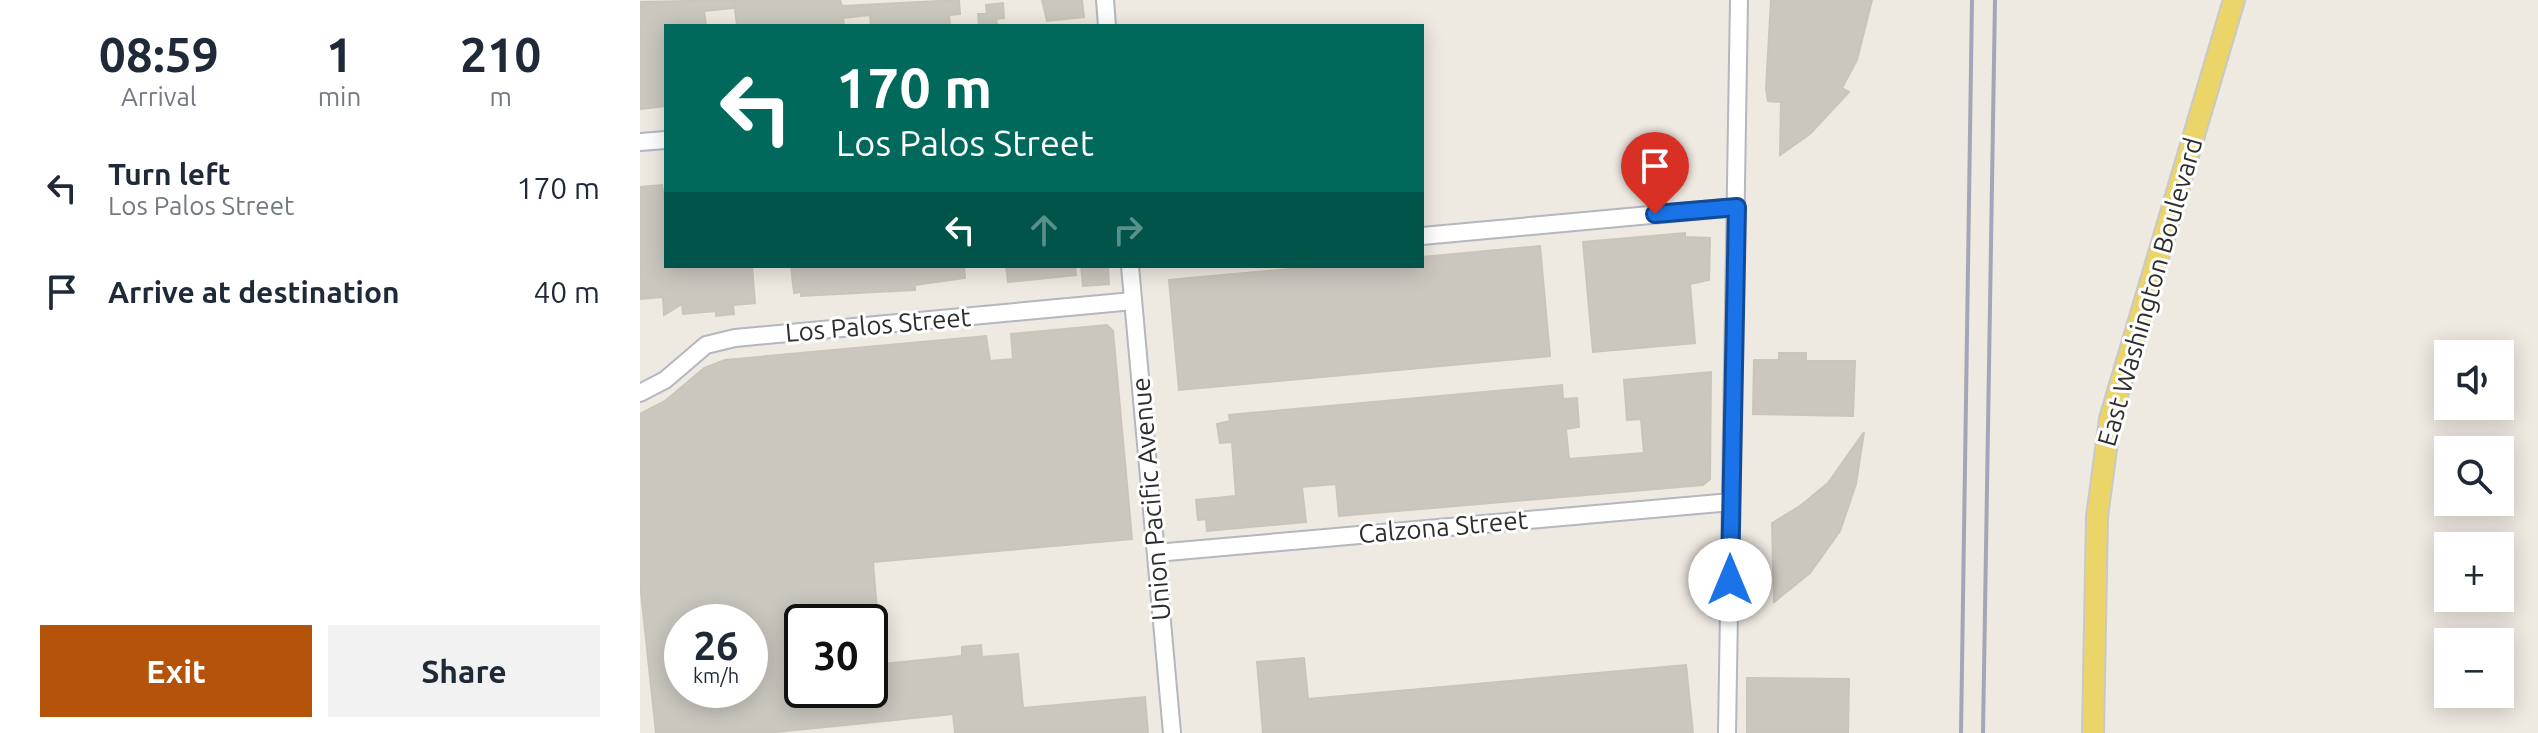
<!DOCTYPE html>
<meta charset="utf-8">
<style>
:root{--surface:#fff;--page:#f2f2f3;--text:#1f2937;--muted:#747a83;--accent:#b45309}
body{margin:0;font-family:Ubuntu,sans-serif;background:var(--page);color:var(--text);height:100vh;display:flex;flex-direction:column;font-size:30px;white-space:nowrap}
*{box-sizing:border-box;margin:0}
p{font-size:26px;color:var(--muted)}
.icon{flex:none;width:44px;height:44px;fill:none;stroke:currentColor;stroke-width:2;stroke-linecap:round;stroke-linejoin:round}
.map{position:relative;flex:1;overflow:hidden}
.panel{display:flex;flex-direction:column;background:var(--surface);width:640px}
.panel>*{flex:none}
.banner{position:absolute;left:24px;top:24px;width:760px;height:244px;border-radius:0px;box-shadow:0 4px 20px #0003;background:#00695c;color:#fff;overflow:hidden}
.tools{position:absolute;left:1794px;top:340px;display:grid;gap:16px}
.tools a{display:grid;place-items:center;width:80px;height:80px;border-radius:0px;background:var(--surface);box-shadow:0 4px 20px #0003;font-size:40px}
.speed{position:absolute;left:24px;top:604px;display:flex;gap:16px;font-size:40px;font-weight:700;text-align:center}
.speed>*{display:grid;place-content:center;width:104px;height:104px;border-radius:50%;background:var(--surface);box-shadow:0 4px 20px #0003;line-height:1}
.speed small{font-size:20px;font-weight:400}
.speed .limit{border:4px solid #111;border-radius:12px;background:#fff;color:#111}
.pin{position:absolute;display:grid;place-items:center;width:68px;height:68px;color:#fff;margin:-82px -34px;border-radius:50% 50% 50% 0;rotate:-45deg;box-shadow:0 0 8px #0007}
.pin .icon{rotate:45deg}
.me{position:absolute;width:88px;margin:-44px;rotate:0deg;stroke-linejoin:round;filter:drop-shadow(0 0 6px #0008)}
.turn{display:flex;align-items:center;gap:28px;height:168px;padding:0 40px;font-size:36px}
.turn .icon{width:104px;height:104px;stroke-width:2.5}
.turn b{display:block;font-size:56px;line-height:68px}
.lanes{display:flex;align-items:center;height:76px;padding:0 40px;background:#0003;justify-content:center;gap:40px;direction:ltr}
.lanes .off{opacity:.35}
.eta{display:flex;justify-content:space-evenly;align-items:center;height:136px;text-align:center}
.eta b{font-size:48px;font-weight:700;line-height:56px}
.primary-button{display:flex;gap:16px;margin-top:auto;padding:16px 40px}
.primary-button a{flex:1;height:92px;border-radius:0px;background:var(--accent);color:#fff;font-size:32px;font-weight:700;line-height:92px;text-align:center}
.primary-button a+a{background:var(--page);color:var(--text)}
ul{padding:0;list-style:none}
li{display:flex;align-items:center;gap:24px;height:104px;padding:0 40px}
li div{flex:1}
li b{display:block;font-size:30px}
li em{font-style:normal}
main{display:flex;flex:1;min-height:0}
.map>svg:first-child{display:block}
</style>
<main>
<section class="panel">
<div class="eta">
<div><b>08:59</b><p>Arrival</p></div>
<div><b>1</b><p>min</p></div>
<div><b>210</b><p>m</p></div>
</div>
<ul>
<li><svg class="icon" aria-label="left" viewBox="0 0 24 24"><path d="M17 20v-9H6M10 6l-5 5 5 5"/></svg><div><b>Turn left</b><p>Los Palos Street</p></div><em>170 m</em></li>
<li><svg class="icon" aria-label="arrive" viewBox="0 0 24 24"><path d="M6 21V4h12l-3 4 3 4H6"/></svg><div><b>Arrive at destination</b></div><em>40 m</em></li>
</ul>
<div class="primary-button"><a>Exit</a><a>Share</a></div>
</section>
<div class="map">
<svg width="1898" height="733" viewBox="0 0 1898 733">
<rect width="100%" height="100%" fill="#eee9e1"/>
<!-- building -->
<path fill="#cac7bf" stroke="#cac5ba" stroke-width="2" fill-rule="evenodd" d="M 93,0 L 93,8 L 64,11 L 66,26 L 26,26 L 26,106 L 0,109 L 0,2 Z
M 94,0 L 200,0 L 202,6 L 319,0 L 320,14 L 309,15 L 310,26 L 231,26 L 230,15 L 203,18 L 204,25 L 198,26 L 97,26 Z
M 402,0 L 442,0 L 444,17 L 407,21 Z
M 1131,0 L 1232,0 L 1217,60 L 1202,88 L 1209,92 L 1170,134 L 1140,155 L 1141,102 L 1128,101 L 1126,89 Z
M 363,3 L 364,18 L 356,19 L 357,24 L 339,26 L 338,14 L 347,14 L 346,5 Z
M 22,185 L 26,211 L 26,266 L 112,266 L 115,303 L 93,305 L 94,314 L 76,316 L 76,311 L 43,314 L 42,304 L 24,315 L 23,297 L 0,299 L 0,187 Z
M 1045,233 L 1045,237 L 1070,238 L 1069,280 L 1050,284 L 1055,343 L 953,352 L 943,242 Z
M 900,246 L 910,356 L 539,390 L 529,280 L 681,266 L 782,266 L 782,257 Z
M 151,266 L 324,266 L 325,278 L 275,285 L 275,290 L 161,296 L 161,292 L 154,293 Z
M 366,266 L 435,266 L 436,275 L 368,282 Z
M 441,266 L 468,266 L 469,284 L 443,286 Z
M 467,325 L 473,331 L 492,539 L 233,562 L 238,622 L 162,622 L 162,690 L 230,690 L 230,625 L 239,625 L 242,664 L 322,656 L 322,647 L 341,645 L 342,657 L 378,654 L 383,708 L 505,697 L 508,733 L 315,733 L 313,714 L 127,733 L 16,733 L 0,583 L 0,414 L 25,401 L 64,368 L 85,360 L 346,336 L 350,361 L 373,359 L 371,334 ZM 42,622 L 110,622 L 110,690 L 42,690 Z
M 1139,353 L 1166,353 L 1166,361 L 1215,361 L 1213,416 L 1113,414 L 1114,360 L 1139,360 Z
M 1071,372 L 1070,479 L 1063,485 L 699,516 L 696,484 L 662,487 L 666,522 L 567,531 L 566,519 L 558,520 L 556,500 L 596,496 L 592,442 L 580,443 L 577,424 L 590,421 L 589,415 L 922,385 L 923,399 L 937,398 L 939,427 L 926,429 L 929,459 L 1004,453 L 1001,419 L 987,420 L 984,380 Z
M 1224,432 L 1216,484 L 1200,531 L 1170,573 L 1134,602 L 1132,523 L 1160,506 L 1188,483 Z
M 664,658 L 668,699 L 1046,665 L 1053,733 L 623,733 L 617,662 Z
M 1107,678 L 1209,679 L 1208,733 L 1107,733 Z"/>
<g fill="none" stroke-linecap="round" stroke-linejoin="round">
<defs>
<path id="minor" d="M 465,0 L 467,26
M 0,142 L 26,140
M 782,236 L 1097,207
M 490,266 L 532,733
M 0,393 L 25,380 L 66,345 L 95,338 L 493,301
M 516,553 L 1091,502
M 1087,733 L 1099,0"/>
<path id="major" d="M 1453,733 L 1457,517 L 1470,419 L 1594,0"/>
</defs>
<!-- minor casing -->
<use href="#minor" stroke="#b4b6c0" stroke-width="20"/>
<!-- major casing -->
<use href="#major" stroke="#c9c9c9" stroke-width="24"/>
<!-- minor -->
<use href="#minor" stroke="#fff" stroke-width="16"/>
<!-- major -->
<use href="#major" stroke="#ebd569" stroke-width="20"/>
<!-- rail -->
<path stroke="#a4a5b7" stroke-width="4" d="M 1321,733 L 1332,0
M 1343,733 L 1355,0"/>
</g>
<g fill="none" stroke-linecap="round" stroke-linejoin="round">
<defs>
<path id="route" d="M 1015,214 L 1097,207 L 1090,580"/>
</defs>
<!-- route casing -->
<use href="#route" stroke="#114b97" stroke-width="20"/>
<!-- route -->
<use href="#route" stroke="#1a73e8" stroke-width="14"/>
</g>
<g text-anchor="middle" stroke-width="6" stroke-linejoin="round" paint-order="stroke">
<!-- street labels -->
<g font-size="26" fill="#2e2e2e" stroke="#fff">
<text transform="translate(1510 292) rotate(-74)" y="9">East Washington Boulevard</text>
<text transform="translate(238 325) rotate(-5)" y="9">Los Palos Street</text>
<text transform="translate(511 499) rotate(-95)" y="9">Union Pacific Avenue</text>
<text transform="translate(803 527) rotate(-5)" y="9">Calzona Street</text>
</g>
</g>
</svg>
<div class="tools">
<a><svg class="icon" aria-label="sound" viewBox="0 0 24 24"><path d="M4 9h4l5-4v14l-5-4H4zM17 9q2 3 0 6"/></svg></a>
<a><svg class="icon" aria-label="search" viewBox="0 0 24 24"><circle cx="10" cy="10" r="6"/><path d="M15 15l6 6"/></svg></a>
<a>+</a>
<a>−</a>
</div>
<div class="speed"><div>26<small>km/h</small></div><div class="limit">30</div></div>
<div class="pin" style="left:1015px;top:214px;background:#d93025"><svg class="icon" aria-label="arrive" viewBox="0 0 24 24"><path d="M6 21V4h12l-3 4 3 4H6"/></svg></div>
<svg class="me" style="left:1090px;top:580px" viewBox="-20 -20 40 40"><circle r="19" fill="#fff"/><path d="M0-13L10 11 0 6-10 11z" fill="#1a73e8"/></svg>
<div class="banner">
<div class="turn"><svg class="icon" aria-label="left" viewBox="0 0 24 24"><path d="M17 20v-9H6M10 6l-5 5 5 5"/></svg><div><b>170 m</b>Los Palos Street</div></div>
<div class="lanes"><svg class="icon" aria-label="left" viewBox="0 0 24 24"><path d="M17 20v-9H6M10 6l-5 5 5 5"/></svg><svg class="icon off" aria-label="ahead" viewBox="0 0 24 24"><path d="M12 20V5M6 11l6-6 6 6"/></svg><svg class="icon off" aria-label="right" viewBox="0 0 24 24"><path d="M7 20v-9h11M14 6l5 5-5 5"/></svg></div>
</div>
</div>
</main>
